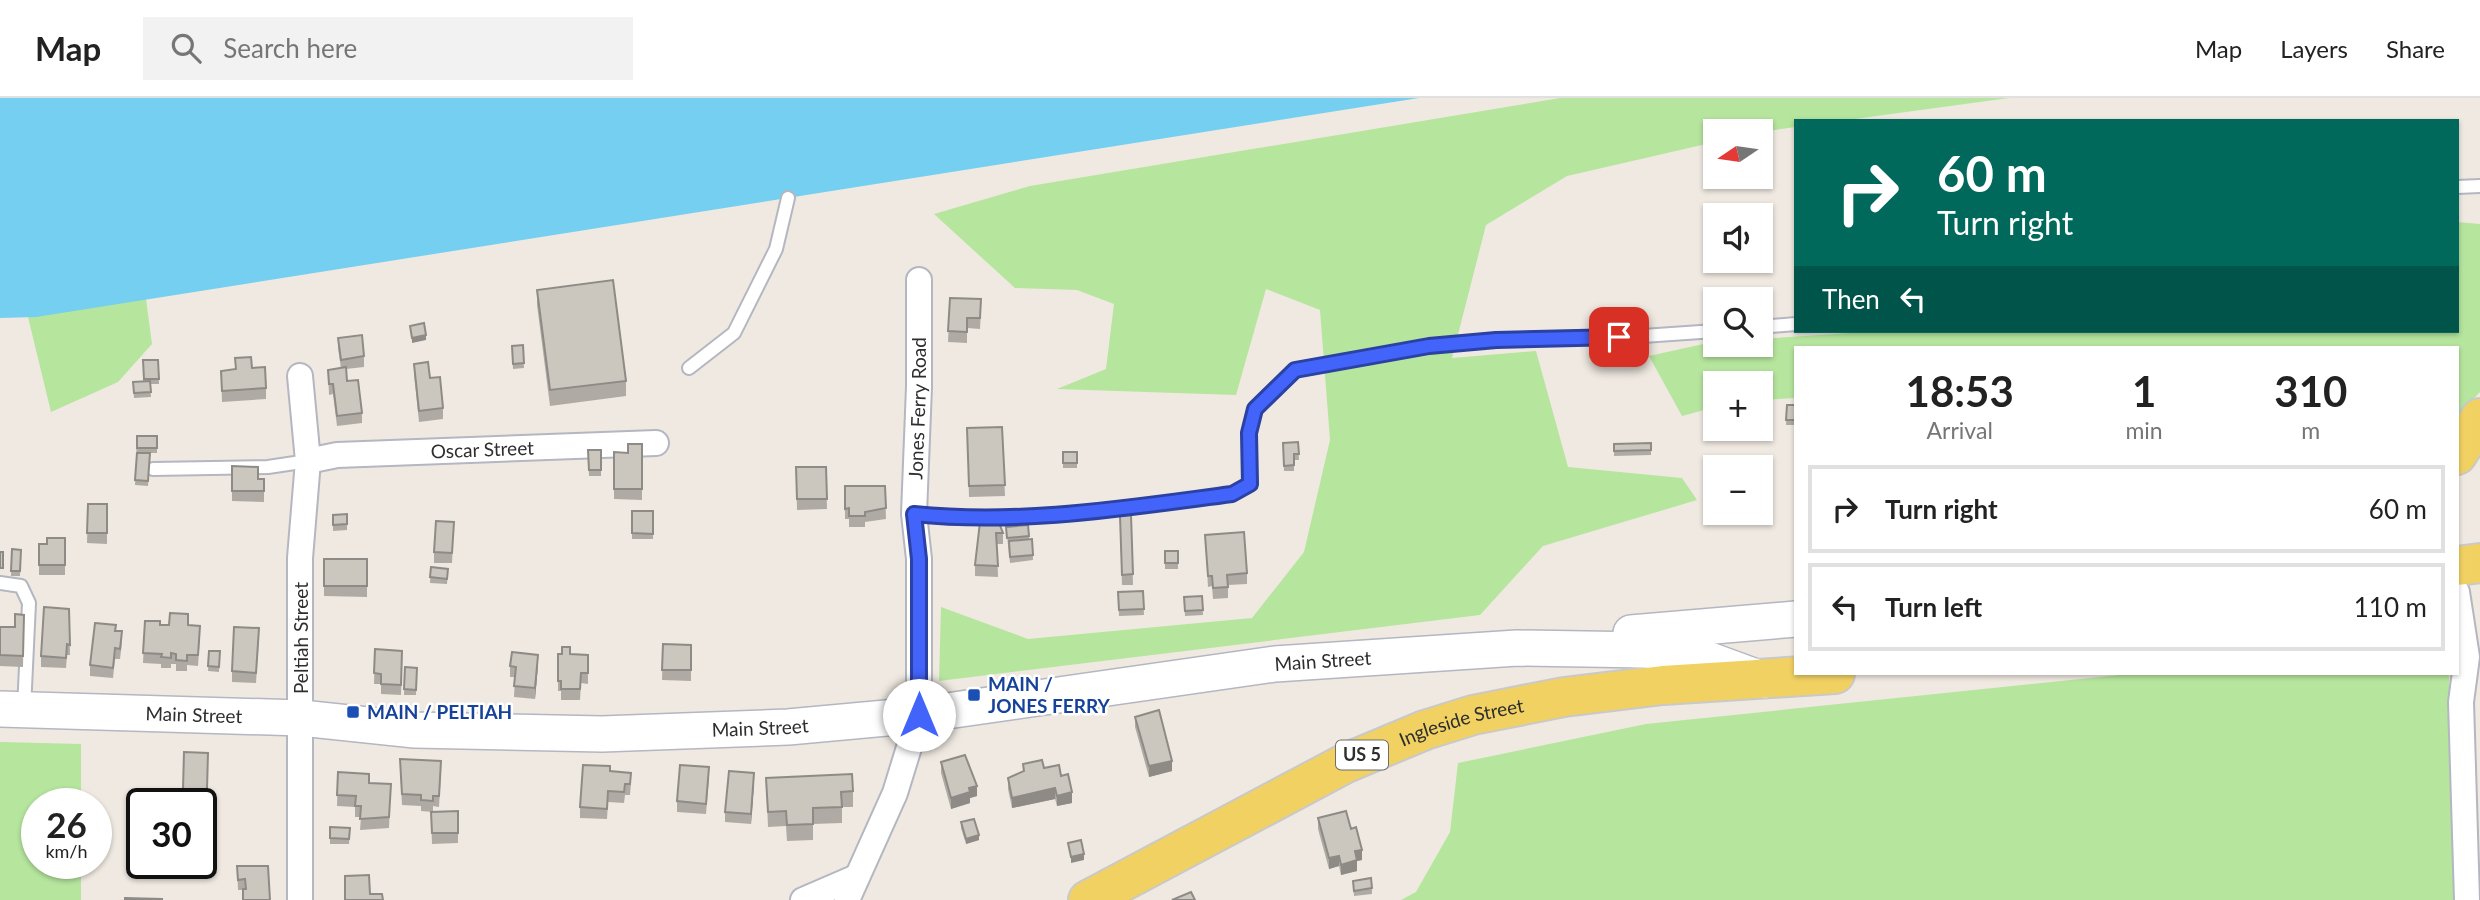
<!DOCTYPE html>
<meta charset="utf-8">
<style>
:root{--surface:#fff;--page:#f2f2f2;--text:#222;--muted:#767676;--line:#e0e0e0}
body{margin:0;font-family:Lato,sans-serif;background:var(--page);color:var(--text);height:100vh;display:flex;flex-direction:column;font-size:26px;white-space:nowrap}
*{box-sizing:border-box;margin:0}
p{font-size:23px;color:var(--muted)}
.icon{flex:none;width:38px;height:38px;fill:none;stroke:currentColor;stroke-width:2;stroke-linecap:round;stroke-linejoin:round}
.map{position:relative;flex:1;overflow:hidden}
.drawer{position:absolute;left:1794px;top:248px;width:665px;height:329px;display:flex;flex-direction:column;background:var(--surface);border-radius:0px;box-shadow:0 2px 5px #0004}
.drawer>*{flex:none}
.banner{position:absolute;left:1794px;top:21px;width:665px;height:214px;border-radius:0px;box-shadow:0 2px 5px #0004;background:#00695c;color:#fff;overflow:hidden}
.needle{width:46px;rotate:257deg}
.controls{position:absolute;left:1703px;top:21px;display:grid;gap:14px}
.controls a{display:grid;place-items:center;width:70px;height:70px;border-radius:0px;background:var(--surface);box-shadow:0 2px 5px #0004;font-size:35px}
.speed{position:absolute;left:21px;top:690px;display:flex;gap:14px;font-size:35px;font-weight:700;text-align:center}
.speed>*{display:grid;place-content:center;width:91px;height:91px;border-radius:50%;background:var(--surface);box-shadow:0 2px 5px #0004;line-height:1}
.speed small{font-size:18px;font-weight:400}
.speed .limit{border:4px solid #111;border-radius:10px;background:#fff;color:#111}
.pin{position:absolute;display:grid;place-items:center;width:60px;height:60px;color:#fff;margin:-30px;border-radius:14px;box-shadow:0 4px 10px #0006}
.me{position:absolute;width:77px;margin:-38px;rotate:0deg;stroke-linejoin:round;filter:drop-shadow(0 0 5px #0008)}
.turn{display:flex;align-items:center;gap:24px;height:147px;padding:0 28px;font-size:32px}
.turn .icon{width:91px;height:91px;stroke-width:2.5}
.turn b{display:block;font-size:49px;line-height:60px}
.then{display:flex;align-items:center;height:66px;padding:0 28px;background:#0003;gap:14px;font-size:26px}
.eta{display:flex;justify-content:space-evenly;align-items:center;height:119px;text-align:center}
.eta b{font-size:42px;font-weight:700;line-height:49px}
ul{padding:0;list-style:none}
li{display:flex;align-items:center;gap:21px;height:88px;margin:0 14px 10px;padding:0 14px;border:4px solid var(--line);border-radius:0px}
li div{flex:1}
li b{display:block;font-size:26px}
li em{font-style:normal}
header{display:flex;align-items:center;gap:42px;box-sizing:border-box;height:98px;padding:0 35px;background:var(--surface);border-bottom:2px solid var(--line)}
header strong{font-size:33px}
nav{display:flex;gap:38px;margin-inline-start:auto;font-size:24px}
.search{width:490px;height:63px;background:var(--page);display:flex;align-items:center;gap:18px;box-sizing:border-box;padding:0 24px;border-radius:0px;color:var(--muted);font-size:26px}
.map>svg:first-child{display:block}
</style>
<header>
<strong>Map</strong>
<div class="search"><svg class="icon" aria-label="search" viewBox="0 0 24 24"><circle cx="10" cy="10" r="6"/><path d="M15 15l6 6"/></svg>Search here</div>
<nav><a>Map</a><a>Layers</a><a>Share</a></nav>
</header>
<div class="map">
<svg width="2480" height="802" viewBox="0 0 2480 802">
<rect width="100%" height="100%" fill="#efe9e1"/>
<!-- green -->
<path fill="#b6e59e" d="M 1560,0 L 2009,0 L 1840,23 L 1796,23 L 1795,29 L 1761,34 L 1715,33 L 1715,44 L 1567,78 L 1486,127 L 1452,260 L 1536,253 L 1568,369 L 1682,380 L 1697,402 L 1543,448 L 1480,517 L 939,583 L 941,509 L 1028,541 L 1252,520 L 1304,454 L 1330,342 L 1320,212 L 1266,191 L 1236,297 L 1057,291 L 1106,271 L 1114,206 L 1077,192 L 1015,190 L 934,116 L 1030,88 Z
M 2457,124 L 2480,126 L 2480,294 L 2457,318 L 2457,250 L 1796,250 L 1795,300 L 1761,302 L 1760,285 L 1715,285 L 1715,309 L 1682,318 L 1649,258 L 1708,245 L 1760,247 L 1761,241 L 1880,233 L 2457,233 Z
M 146,201 L 152,246 L 118,284 L 51,314 L 28,219 Z
M 2129,576 L 2449,576 L 2455,802 L 1401,802 L 1416,794 L 1450,734 L 1458,665 L 1646,626 Z
M 0,644 L 81,646 L 81,705 L 37,705 L 37,765 L 81,765 L 81,802 L 0,802 Z"/>
<!-- water -->
<path fill="#75cff0" d="M 0,0 L 1419,0 L 36,219 L 0,220 Z"/>
<g fill="none" stroke-linecap="round" stroke-linejoin="round">
<defs>
<path id="service" d="M 2457,89 L 2480,88
M 1760,229 L 1796,226
M 689,270 L 734,235 L 776,151 L 788,100
M 153,371 L 268,369 L 308,363
M 914,416 C 1021,427 1125,410 1232,396 L 1250,386 L 1249,335 L 1255,311 L 1295,272 L 1429,248 L 1496,242 L 1643,238 L 1715,233
M 0,485 L 21,488 L 29,505 L 24,611"/>
<g id="minor">
<path id="s1" d="M 308,363 L 337,357 L 656,345"/>
<path d="M 2457,494 L 2467,559 L 2461,604 L 2467,802"/>
<path d="M 300,802 L 300,460 L 308,363 L 300,278"/>
<path d="M 803,802 L 854,780"/>
<path id="s2" d="M 847,802 L 895,695 L 919,617 L 919,461 L 914,416 L 919,289 L 919,182"/>
</g>
<g id="secondary">
<path d="M 1631,535 L 1796,521"/>
<path id="s3" d="M 0,611 L 301,620 L 415,632 L 602,636 L 788,629 L 919,617 L 1275,566 L 1517,550 L 1646,552 L 1696,557 L 1764,582"/>
</g>
<g id="primary">
<path d="M 2457,357 L 2480,320"/>
<path d="M 2457,468 L 2480,465"/>
<path id="s4" d="M 1088,802 L 1346,665 L 1425,632 L 1473,617 L 1564,599 L 1663,587 L 1835,576"/>
</g>
</defs>
<!-- service casing -->
<use href="#service" stroke="#b4b7c1" stroke-width="16"/>
<!-- minor casing -->
<use href="#minor" stroke="#b4b7c1" stroke-width="28"/>
<!-- secondary casing -->
<use href="#secondary" stroke="#b4b7c1" stroke-width="38"/>
<!-- primary casing -->
<use href="#primary" stroke="#c9c9c9" stroke-width="42"/>
<!-- service -->
<use href="#service" stroke="#fff" stroke-width="12"/>
<!-- minor -->
<use href="#minor" stroke="#fff" stroke-width="24"/>
<!-- secondary -->
<use href="#secondary" stroke="#fff" stroke-width="35"/>
<!-- primary -->
<use href="#primary" stroke="#f2d163" stroke-width="38"/>
</g>
<!-- wall -->
<path fill="#afaba4" d="M 537,192 L 626,283 L 626,298 L 550,308 L 537,207 Z
M 950,200 L 981,212 L 980,231 L 967,230 L 967,245 L 948,244 Z
M 338,240 L 364,258 L 364,269 L 346,271 L 347,283 L 362,315 L 362,325 L 337,328 L 333,296 L 329,297 L 328,272 L 341,270 L 338,250 Z
M 523,247 L 524,270 L 513,271 L 512,248 Z
M 235,260 L 252,270 L 266,290 L 266,301 L 222,304 L 221,273 L 235,272 Z
M 143,262 L 158,262 L 159,286 L 150,286 L 151,299 L 134,300 L 133,284 L 143,283 Z
M 414,266 L 430,280 L 443,310 L 443,321 L 419,324 L 414,276 Z
M 1787,307 L 1796,307 L 1796,327 L 1786,327 Z
M 1002,329 L 1005,398 L 969,399 L 967,330 Z
M 137,338 L 157,338 L 157,355 L 140,355 L 150,355 L 148,388 L 135,387 Z
M 1298,344 L 1299,362 L 1294,362 L 1294,373 L 1284,373 L 1283,345 Z
M 642,346 L 642,402 L 614,401 L 614,354 L 628,355 Z
M 1614,346 L 1651,352 L 1651,357 L 1614,358 Z
M 588,352 L 601,352 L 601,378 L 589,378 Z
M 1063,354 L 1077,354 L 1077,370 L 1063,370 Z
M 232,368 L 258,381 L 264,381 L 264,404 L 232,403 Z
M 796,369 L 826,369 L 827,411 L 797,412 Z
M 845,388 L 885,388 L 886,421 L 865,424 L 865,429 L 849,429 L 849,421 L 845,421 Z
M 88,406 L 107,406 L 107,446 L 87,445 Z
M 632,413 L 653,413 L 653,441 L 632,441 Z
M 347,416 L 347,432 L 333,433 L 333,417 Z
M 1131,417 L 1133,487 L 1122,487 L 1120,428 Z
M 454,424 L 452,465 L 434,465 L 434,454 Z
M 980,424 L 1003,435 L 1003,446 L 997,446 L 998,479 L 975,478 L 975,467 Z
M 1028,427 L 1029,441 L 1032,441 L 1033,462 L 1010,465 L 1006,429 Z
M 1205,437 L 1247,475 L 1247,486 L 1228,487 L 1228,500 L 1213,501 L 1212,488 L 1208,489 Z
M 65,440 L 65,477 L 39,477 L 39,446 L 47,446 Z
M 12,451 L 21,452 L 20,478 L 11,478 Z
M 1165,453 L 1178,453 L 1178,471 L 1165,471 Z
M 367,461 L 367,499 L 324,498 L 324,488 Z
M 431,469 L 448,471 L 447,486 L 430,485 Z
M 1143,493 L 1144,517 L 1119,518 L 1118,494 Z
M 1202,498 L 1203,517 L 1185,518 L 1184,499 Z
M 69,511 L 70,557 L 67,557 L 66,570 L 41,569 L 41,558 Z
M 24,517 L 23,569 L 0,568 L 0,529 L 15,529 Z
M 145,523 L 160,527 L 188,527 L 200,538 L 198,568 L 187,567 L 187,573 L 176,573 L 176,566 L 171,566 L 171,570 L 161,570 L 161,566 L 143,565 Z
M 116,533 L 122,544 L 120,561 L 115,561 L 113,580 L 90,578 L 90,567 Z
M 259,540 L 256,585 L 232,584 L 232,573 Z
M 663,546 L 691,547 L 691,583 L 662,582 Z
M 375,551 L 402,563 L 401,597 L 381,596 L 381,586 L 374,586 Z
M 209,553 L 220,553 L 219,574 L 208,573 Z
M 558,556 L 588,557 L 588,586 L 581,585 L 580,602 L 561,602 L 561,593 L 558,593 Z
M 538,567 L 535,601 L 514,599 L 515,579 L 510,579 L 510,568 Z
M 405,569 L 417,570 L 416,597 L 404,597 Z
M 1135,619 L 1172,673 L 1149,679 L 1135,629 Z
M 184,654 L 208,655 L 207,702 L 183,701 Z
M 941,664 L 977,698 L 970,700 L 970,705 L 951,711 L 941,675 Z
M 1023,666 L 1044,670 L 1061,678 L 1072,705 L 1057,708 L 1055,701 L 1012,710 L 1008,691 L 1008,680 L 1023,673 Z
M 400,671 L 441,673 L 439,709 L 433,708 L 433,714 L 421,713 L 421,708 L 402,707 Z
M 610,673 L 631,685 L 630,697 L 625,697 L 624,705 L 608,704 L 607,721 L 580,720 L 580,709 Z
M 338,674 L 369,685 L 391,686 L 389,730 L 360,732 L 361,719 L 355,719 L 355,709 L 337,708 Z
M 709,680 L 706,716 L 677,714 L 677,703 Z
M 766,680 L 853,693 L 853,709 L 842,709 L 842,725 L 813,726 L 813,742 L 787,743 L 786,728 L 768,729 Z
M 754,685 L 751,726 L 725,724 L 725,714 Z
M 458,713 L 458,745 L 432,746 L 431,714 Z
M 1318,720 L 1351,731 L 1362,762 L 1357,763 L 1357,773 L 1341,777 L 1339,768 L 1329,771 L 1318,731 Z
M 961,724 L 979,742 L 966,746 L 961,730 Z
M 330,729 L 350,730 L 349,746 L 330,746 Z
M 237,768 L 270,802 L 243,792 L 238,792 Z
M 1353,783 L 1372,790 L 1372,796 L 1354,798 Z"/>
<!-- shaded-wall -->
<path fill="#8e8b86" d="M 426,237 L 426,242 L 412,245 L 412,240 Z
M 538,557 L 538,567 L 535,601 L 535,590 Z
M 1172,663 L 1172,673 L 1149,679 L 1149,668 Z
M 754,675 L 754,685 L 751,726 L 751,716 Z
M 977,688 L 977,698 L 970,700 L 970,705 L 951,711 L 951,700 L 969,690 Z
M 1055,690 L 1055,701 L 1012,710 L 1012,700 Z
M 1072,694 L 1072,705 L 1057,708 L 1057,698 Z
M 979,737 L 979,742 L 966,746 L 966,741 Z
M 1362,752 L 1362,762 L 1357,763 L 1357,773 L 1341,777 L 1341,767 L 1355,753 Z
M 1084,756 L 1084,762 L 1071,765 L 1071,759 Z
M 1339,758 L 1339,768 L 1329,771 L 1329,760 Z"/>
<!-- building -->
<path fill="#cbc7bf" stroke="#8e8b86" stroke-width="2" d="M 613,182 L 626,283 L 550,292 L 537,192 Z
M 950,200 L 981,201 L 980,220 L 967,220 L 967,234 L 948,233 Z
M 424,225 L 426,237 L 412,240 L 410,228 Z
M 362,237 L 364,258 L 341,262 L 338,240 Z
M 523,247 L 524,265 L 513,266 L 512,248 Z
M 251,259 L 252,270 L 265,269 L 266,290 L 222,293 L 221,273 L 236,271 L 235,260 Z
M 143,262 L 158,262 L 159,281 L 144,281 Z
M 428,264 L 430,280 L 440,279 L 443,310 L 419,313 L 414,266 Z
M 346,269 L 347,283 L 358,282 L 362,315 L 337,318 L 333,286 L 329,286 L 328,272 Z
M 150,283 L 151,294 L 134,295 L 133,284 Z
M 1787,307 L 1796,307 L 1796,322 L 1786,322 Z
M 1002,329 L 1005,387 L 969,388 L 967,330 Z
M 137,338 L 157,338 L 157,350 L 137,350 Z
M 1298,344 L 1299,356 L 1294,356 L 1294,367 L 1284,368 L 1283,345 Z
M 1651,345 L 1651,352 L 1614,353 L 1614,346 Z
M 628,346 L 642,346 L 642,391 L 614,391 L 614,354 L 628,355 Z
M 588,352 L 601,352 L 601,372 L 589,372 Z
M 1063,354 L 1077,354 L 1077,365 L 1063,365 Z
M 137,355 L 150,355 L 148,383 L 135,382 Z
M 232,368 L 258,369 L 258,381 L 264,381 L 264,393 L 232,393 Z
M 796,369 L 826,369 L 827,401 L 797,401 Z
M 845,388 L 885,388 L 886,410 L 865,414 L 865,418 L 849,418 L 849,410 L 845,411 Z
M 88,406 L 107,406 L 107,435 L 87,435 Z
M 632,413 L 653,413 L 653,436 L 632,435 Z
M 347,416 L 347,426 L 333,427 L 333,417 Z
M 1131,417 L 1133,476 L 1122,477 L 1120,418 Z
M 436,423 L 454,424 L 452,455 L 434,454 Z
M 980,424 L 999,425 L 1003,435 L 996,435 L 998,468 L 975,467 Z
M 1028,427 L 1029,438 L 1007,440 L 1006,429 Z
M 1244,434 L 1247,475 L 1227,477 L 1228,489 L 1213,490 L 1212,478 L 1208,478 L 1205,437 Z
M 47,440 L 65,440 L 65,467 L 39,467 L 39,446 L 47,446 Z
M 1032,441 L 1033,457 L 1010,459 L 1009,443 Z
M 12,451 L 21,452 L 20,473 L 11,473 Z
M 1165,453 L 1178,453 L 1178,465 L 1165,465 Z
M 0,454 L 3,454 L 3,470 L 0,470 Z
M 324,461 L 367,461 L 367,488 L 324,488 Z
M 431,469 L 448,471 L 447,481 L 430,479 Z
M 1143,493 L 1144,511 L 1119,512 L 1118,494 Z
M 1202,498 L 1203,512 L 1185,513 L 1184,499 Z
M 44,509 L 69,511 L 70,547 L 67,546 L 66,560 L 41,558 Z
M 170,515 L 188,516 L 188,527 L 200,528 L 198,557 L 187,557 L 187,563 L 176,562 L 176,556 L 171,555 L 171,560 L 161,559 L 162,556 L 143,555 L 145,523 L 160,523 L 160,527 L 169,527 Z
M 15,516 L 24,517 L 23,558 L 0,557 L 0,529 L 15,529 Z
M 95,525 L 116,527 L 115,533 L 122,533 L 120,551 L 115,550 L 113,570 L 90,567 Z
M 234,529 L 259,530 L 256,575 L 232,573 Z
M 663,546 L 691,547 L 691,572 L 662,572 Z
M 562,549 L 570,549 L 570,556 L 588,557 L 588,575 L 581,575 L 580,591 L 561,591 L 561,583 L 558,583 L 558,556 L 562,556 Z
M 375,551 L 402,553 L 401,587 L 381,586 L 381,576 L 374,575 Z
M 209,553 L 220,553 L 219,569 L 208,568 Z
M 512,554 L 538,557 L 535,590 L 514,588 L 516,569 L 510,568 Z
M 405,569 L 417,570 L 416,592 L 404,591 Z
M 1159,612 L 1172,663 L 1149,668 L 1135,619 Z
M 184,654 L 208,655 L 207,691 L 183,691 Z
M 965,657 L 977,688 L 969,690 L 970,694 L 951,700 L 941,664 Z
M 400,661 L 441,663 L 439,698 L 433,698 L 433,703 L 421,702 L 421,697 L 402,696 Z
M 1042,662 L 1044,670 L 1059,667 L 1061,678 L 1068,676 L 1072,694 L 1057,698 L 1055,690 L 1012,700 L 1008,680 L 1024,673 L 1023,666 Z
M 583,667 L 610,668 L 610,673 L 631,675 L 630,686 L 625,686 L 624,694 L 608,693 L 607,711 L 580,709 Z
M 680,667 L 709,669 L 706,706 L 677,703 Z
M 729,673 L 754,675 L 751,716 L 725,714 Z
M 338,674 L 369,676 L 369,685 L 391,686 L 389,719 L 360,721 L 361,708 L 355,708 L 356,698 L 337,697 Z
M 852,676 L 853,693 L 841,694 L 842,709 L 813,710 L 813,726 L 787,727 L 786,713 L 768,714 L 766,680 Z
M 458,713 L 458,735 L 432,735 L 431,714 Z
M 1346,713 L 1351,731 L 1356,729 L 1362,752 L 1355,753 L 1357,762 L 1341,767 L 1339,758 L 1329,760 L 1318,720 Z
M 974,721 L 979,737 L 966,741 L 961,724 Z
M 330,729 L 350,730 L 349,741 L 330,740 Z
M 1081,742 L 1084,756 L 1071,759 L 1068,745 Z
M 237,768 L 268,768 L 270,802 L 243,802 L 243,791 L 246,791 L 245,781 L 238,782 Z
M 369,777 L 370,796 L 382,796 L 383,802 L 345,802 L 345,778 Z
M 1371,780 L 1372,790 L 1354,793 L 1353,783 Z
M 1191,794 L 1195,802 L 1172,802 Z
M 125,800 L 162,801 L 162,802 L 125,802 Z"/>
<g fill="none" stroke-linecap="round" stroke-linejoin="round">
<defs>
<path id="route" d="M 919,617 L 919,461 L 914,416 C 1021,427 1125,410 1232,396 L 1250,386 L 1249,335 L 1255,311 L 1295,272 L 1429,248 L 1496,242 L 1619,239"/>
</defs>
<!-- route casing -->
<use href="#route" stroke="#2b41a3" stroke-width="18"/>
<!-- route -->
<use href="#route" stroke="#4264fb" stroke-width="12"/>
</g>
<!-- markers -->
<g fill="#1a4fb4" stroke="#fff" stroke-width="2.5">
<rect x="967" y="590" width="14" height="14" rx="3.5"/>
<rect x="346" y="607" width="14" height="14" rx="3.5"/>
</g>
<g text-anchor="middle" stroke-width="5" stroke-linejoin="round" paint-order="stroke">
<!-- shield labels -->
<rect fill="#fff" stroke="#6d6d6d" stroke-width="2" x="1336" y="642.5" width="52" height="29" rx="5"/>
<g font-size="18" font-weight="bold" fill="#2e2e2e">
<text x="1362" y="663">US 5</text>
</g>
<!-- street labels -->
<g font-size="19" fill="#2e2e2e" stroke="#fff">
<text dy="7" stroke="none"><textPath href="#s2" startOffset="506">Jones Ferry Road</textPath></text>
<text dy="7" stroke="none"><textPath href="#s1" startOffset="175">Oscar Street</textPath></text>
<text transform="translate(301 540) rotate(-90)" y="7">Peltiah Street</text>
<text dy="7" stroke="none"><textPath href="#s3" startOffset="1328">Main Street</textPath></text>
<text dy="7" stroke="none"><textPath href="#s3" startOffset="194">Main Street</textPath></text>
<text dy="7" stroke="none"><textPath href="#s4" startOffset="415">Ingleside Street</textPath></text>
<text dy="7" stroke="none"><textPath href="#s3" startOffset="761">Main Street</textPath></text>
</g>
<!-- transit labels -->
<g font-size="19" font-weight="bold" fill="#164399" stroke="#fff" text-anchor="start">
<text x="988" y="593">MAIN /<tspan x="988" dy="22">JONES FERRY</tspan></text>
<text x="367" y="621">MAIN / PELTIAH</text>
</g>
</g>
</svg>
<div class="controls">
<a><svg class="needle" viewBox="-14 -14 28 28"><path d="M0-13l5 13h-10z" fill="#e53935"/><path d="M0 13l5-13h-10z" fill="#767676"/></svg></a>
<a><svg class="icon" aria-label="sound" viewBox="0 0 24 24"><path d="M4 9h4l5-4v14l-5-4H4zM17 9q2 3 0 6"/></svg></a>
<a><svg class="icon" aria-label="search" viewBox="0 0 24 24"><circle cx="10" cy="10" r="6"/><path d="M15 15l6 6"/></svg></a>
<a>+</a>
<a>−</a>
</div>
<div class="speed"><div>26<small>km/h</small></div><div class="limit">30</div></div>
<div class="pin" style="left:1619px;top:239px;background:#d93025"><svg class="icon" aria-label="arrive" viewBox="0 0 24 24"><path d="M6 21V4h12l-3 4 3 4H6"/></svg></div>
<svg class="me" style="left:919px;top:617px" viewBox="-20 -20 40 40"><circle r="19" fill="#fff"/><path d="M0-13L10 11 0 6-10 11z" fill="#4264fb"/></svg>
<div class="banner">
<div class="turn"><svg class="icon" aria-label="right" viewBox="0 0 24 24"><path d="M7 20v-9h11M14 6l5 5-5 5"/></svg><div><b>60 m</b>Turn right</div></div>
<div class="then">Then<svg class="icon" aria-label="left" viewBox="0 0 24 24"><path d="M17 20v-9H6M10 6l-5 5 5 5"/></svg></div>
</div>
<section class="drawer">
<div class="eta">
<div><b>18:53</b><p>Arrival</p></div>
<div><b>1</b><p>min</p></div>
<div><b>310</b><p>m</p></div>
</div>
<ul>
<li><svg class="icon" aria-label="right" viewBox="0 0 24 24"><path d="M7 20v-9h11M14 6l5 5-5 5"/></svg><div><b>Turn right</b></div><em>60 m</em></li>
<li><svg class="icon" aria-label="left" viewBox="0 0 24 24"><path d="M17 20v-9H6M10 6l-5 5 5 5"/></svg><div><b>Turn left</b></div><em>110 m</em></li>
</ul>
</section>
</div>
